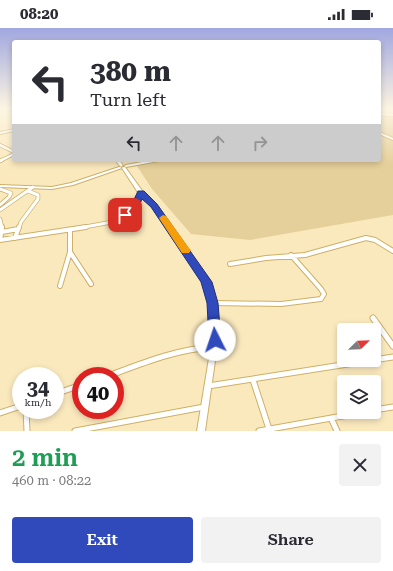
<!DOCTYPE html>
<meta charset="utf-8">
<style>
:root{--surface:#fff;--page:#f2f2f3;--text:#2b2b33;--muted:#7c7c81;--accent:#304abb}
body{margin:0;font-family:"Roboto Serif",serif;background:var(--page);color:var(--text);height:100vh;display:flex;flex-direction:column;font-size:15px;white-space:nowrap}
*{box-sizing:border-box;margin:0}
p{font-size:13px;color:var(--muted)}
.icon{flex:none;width:22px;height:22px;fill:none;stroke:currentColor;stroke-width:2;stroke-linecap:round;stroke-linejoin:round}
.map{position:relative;height:403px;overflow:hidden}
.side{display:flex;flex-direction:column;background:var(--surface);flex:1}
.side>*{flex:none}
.top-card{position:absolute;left:12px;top:12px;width:369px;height:122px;border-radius:4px;box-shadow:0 2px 6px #0003;background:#fff;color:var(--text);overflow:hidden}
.needle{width:26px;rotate:67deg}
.tools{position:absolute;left:337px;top:295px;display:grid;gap:8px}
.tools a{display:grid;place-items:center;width:44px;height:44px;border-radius:4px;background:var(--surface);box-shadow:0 2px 6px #0003;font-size:20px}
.speed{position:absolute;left:12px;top:339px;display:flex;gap:8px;font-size:20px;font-weight:700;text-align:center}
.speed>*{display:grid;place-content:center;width:52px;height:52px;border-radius:50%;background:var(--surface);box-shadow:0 2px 6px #0003;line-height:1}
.speed small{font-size:10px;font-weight:400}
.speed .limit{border:6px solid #d22;background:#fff;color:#111}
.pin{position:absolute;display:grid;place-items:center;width:34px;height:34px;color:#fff;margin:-17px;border-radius:8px;box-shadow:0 2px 6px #0006}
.me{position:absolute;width:44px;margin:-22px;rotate:356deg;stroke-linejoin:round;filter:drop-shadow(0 0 3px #0008)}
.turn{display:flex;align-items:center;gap:14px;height:84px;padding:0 12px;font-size:18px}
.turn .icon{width:52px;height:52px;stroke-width:2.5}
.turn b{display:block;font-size:28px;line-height:34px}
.lanes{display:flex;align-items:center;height:38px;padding:0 12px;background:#0003;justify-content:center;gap:20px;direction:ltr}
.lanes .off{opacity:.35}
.round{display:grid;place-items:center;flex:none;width:42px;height:42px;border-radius:4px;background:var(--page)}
.headline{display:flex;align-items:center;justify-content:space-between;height:68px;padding:0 12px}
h1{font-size:24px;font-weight:600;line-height:30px;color:#1e9e55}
.primary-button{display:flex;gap:8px;margin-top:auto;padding:8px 12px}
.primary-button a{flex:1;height:46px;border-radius:4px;background:var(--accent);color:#fff;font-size:16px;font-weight:600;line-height:46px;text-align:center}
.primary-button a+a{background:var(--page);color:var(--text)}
.status{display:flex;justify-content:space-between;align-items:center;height:28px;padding:0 20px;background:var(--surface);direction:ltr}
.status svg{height:11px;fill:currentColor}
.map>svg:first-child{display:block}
</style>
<div class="status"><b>08:20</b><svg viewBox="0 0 49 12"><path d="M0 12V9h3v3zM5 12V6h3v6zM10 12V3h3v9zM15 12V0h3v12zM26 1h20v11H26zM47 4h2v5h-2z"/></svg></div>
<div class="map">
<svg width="393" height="403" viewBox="0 0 393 403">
<rect width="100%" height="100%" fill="#fbe9be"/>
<!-- green -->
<path fill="#e5cf9a" d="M 393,87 L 393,187 L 250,212 L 191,206 L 152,161 L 133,132 L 379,132 L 379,88 Z"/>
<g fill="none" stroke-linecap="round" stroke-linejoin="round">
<defs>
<path id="street-far3" d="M 0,81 L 4,81
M 382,81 L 386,84
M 0,117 L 14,124
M 0,133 L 14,126"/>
<path id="street-far2" d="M 117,132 L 121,137
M 0,133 L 2,132
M 0,161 L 11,165 L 9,169 L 0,177
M 0,182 L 33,159
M 0,191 L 2,200
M 19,200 L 21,194 L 38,171 L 38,167 L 28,163
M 79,200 L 112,194 L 132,182 L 141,165"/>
<path id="street-far1" d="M 70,202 L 70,224 L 91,256
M 2,204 L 18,201
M 15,210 L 19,199
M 0,212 L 2,199
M 0,212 L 86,199
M 230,236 L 266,230 L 305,227 L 366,210 L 375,212 L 393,223
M 60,258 L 70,224
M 212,275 L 281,276 L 321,271 L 324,266 L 321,261 L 291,227"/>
<path id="street" d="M 373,290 L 393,318
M 108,348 C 143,335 177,321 214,319
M 253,352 L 269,401
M 208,358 L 393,329
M 55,366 L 81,357
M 26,382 L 27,403
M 374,382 L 393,379
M 0,385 L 21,378
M 331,390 L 337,403
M 75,403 L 204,379
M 259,403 L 365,384"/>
<path id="secondary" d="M 379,85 L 393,86 L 393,88 L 379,87 Z
M 14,101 L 14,103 L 0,106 L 0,104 Z
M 379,104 L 393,110 L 393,112 L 379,106 Z
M 153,132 L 161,132 L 159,133 L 126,139 L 124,138 L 126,137 Z
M 119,139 L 120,139 L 122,140 L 73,157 L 52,161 L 0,159 L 0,157 L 52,159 L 71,155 Z
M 123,139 L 125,139 L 143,164 L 156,177 L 209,254 L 215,275 L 218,312 L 205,403 L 197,403 L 212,312 L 209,275 L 203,254 L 152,179 L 139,166 L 122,140 Z"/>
</defs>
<!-- street-far3 casing -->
<use href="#street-far3" stroke="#cdb066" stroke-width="4"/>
<!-- street-far2 casing -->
<use href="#street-far2" stroke="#cdb066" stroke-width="4.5"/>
<!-- street-far1 casing -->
<use href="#street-far1" stroke="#cdb066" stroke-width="6"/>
<!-- street casing -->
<use href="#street" stroke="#cdb066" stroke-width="7"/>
<!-- secondary casing -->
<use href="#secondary" stroke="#cdb066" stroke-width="2"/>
<!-- street-far3 -->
<use href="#street-far3" stroke="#fff" stroke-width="2.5"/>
<!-- street-far2 -->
<use href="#street-far2" stroke="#fff" stroke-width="3"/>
<!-- street-far1 -->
<use href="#street-far1" stroke="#fff" stroke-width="4"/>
<!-- street -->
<use href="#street" stroke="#fff" stroke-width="5"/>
<!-- secondary -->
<use href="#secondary" fill="#fff" fill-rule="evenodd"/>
</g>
<!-- sky -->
<linearGradient id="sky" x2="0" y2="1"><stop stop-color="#a1a7e0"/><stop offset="0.59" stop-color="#fdf5e2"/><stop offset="1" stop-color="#fdf5e2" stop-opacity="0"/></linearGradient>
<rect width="393" height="137" fill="url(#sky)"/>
<!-- route -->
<path fill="#304abb" stroke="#1f307a" d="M 138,163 L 144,163 L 157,176 L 212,254 L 218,275 L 221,312 L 219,316 L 215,317 L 211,316 L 209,312 L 207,275 L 201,254 L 151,179 L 142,171 C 139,179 134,187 125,190 L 121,187 L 131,178 Z"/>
<!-- slow -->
<path fill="#f59e0b" d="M 163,187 L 166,188 L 189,220 L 191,222 L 189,225 L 182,225 L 159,190 Z"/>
</svg>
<div class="tools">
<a><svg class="needle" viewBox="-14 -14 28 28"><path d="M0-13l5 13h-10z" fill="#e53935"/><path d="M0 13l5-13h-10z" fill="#7c7c81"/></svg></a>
<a><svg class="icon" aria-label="layers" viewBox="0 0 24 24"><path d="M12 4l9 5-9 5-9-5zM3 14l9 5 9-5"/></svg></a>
</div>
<div class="speed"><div>34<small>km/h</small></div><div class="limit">40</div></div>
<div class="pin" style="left:125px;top:187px;background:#d93025"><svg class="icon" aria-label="arrive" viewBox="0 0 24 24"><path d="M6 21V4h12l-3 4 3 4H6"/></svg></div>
<svg class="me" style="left:215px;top:312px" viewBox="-20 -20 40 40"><circle r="19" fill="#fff"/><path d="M0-13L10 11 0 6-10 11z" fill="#304abb"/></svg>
<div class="top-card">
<div class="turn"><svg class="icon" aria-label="left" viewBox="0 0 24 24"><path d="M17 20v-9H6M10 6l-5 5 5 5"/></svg><div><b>380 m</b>Turn left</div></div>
<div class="lanes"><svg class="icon" aria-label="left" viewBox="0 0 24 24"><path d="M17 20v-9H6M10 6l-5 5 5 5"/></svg><svg class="icon off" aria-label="ahead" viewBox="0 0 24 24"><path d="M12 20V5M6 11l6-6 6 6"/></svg><svg class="icon off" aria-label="ahead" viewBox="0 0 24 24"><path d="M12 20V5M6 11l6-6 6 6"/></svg><svg class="icon off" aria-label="right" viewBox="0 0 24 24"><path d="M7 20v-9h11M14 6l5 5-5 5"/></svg></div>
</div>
</div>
<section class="side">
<div class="headline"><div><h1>2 min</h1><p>460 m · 08:22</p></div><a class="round"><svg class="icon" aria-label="close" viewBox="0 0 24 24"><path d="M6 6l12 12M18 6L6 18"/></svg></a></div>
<div class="primary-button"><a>Exit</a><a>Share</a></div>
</section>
